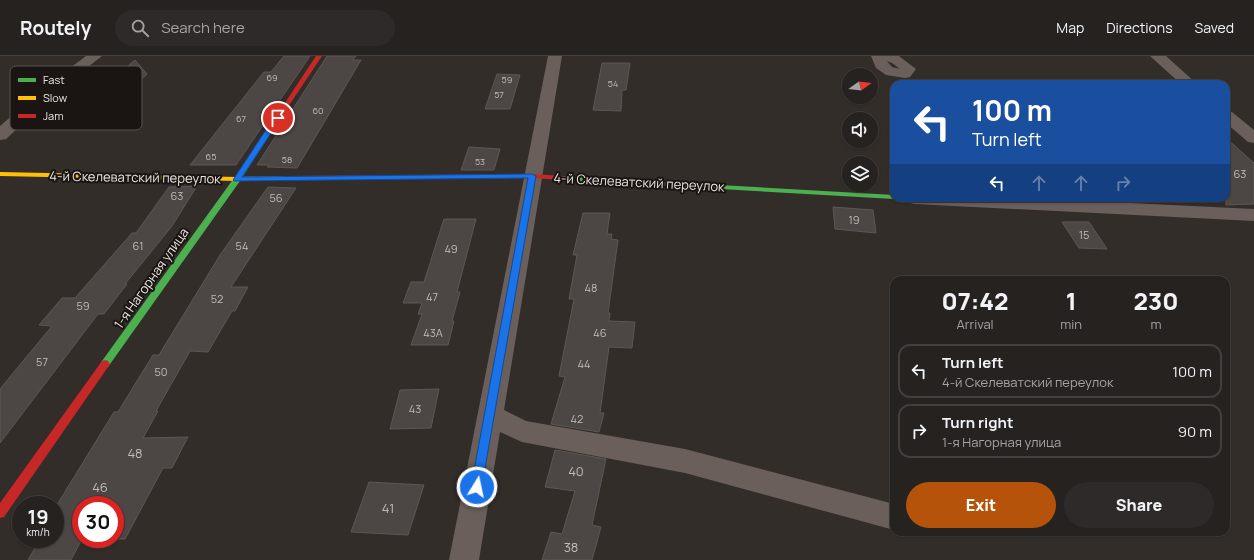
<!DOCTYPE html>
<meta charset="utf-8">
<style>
:root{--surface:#262220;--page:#2e2a29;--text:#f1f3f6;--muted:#a4a4a5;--line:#423f3e;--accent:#b45309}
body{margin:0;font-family:Manrope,sans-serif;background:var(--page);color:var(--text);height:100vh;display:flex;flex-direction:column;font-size:15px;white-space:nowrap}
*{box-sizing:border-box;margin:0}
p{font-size:13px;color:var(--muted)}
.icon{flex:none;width:22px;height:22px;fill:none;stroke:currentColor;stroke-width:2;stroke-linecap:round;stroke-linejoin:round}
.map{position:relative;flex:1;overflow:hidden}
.panel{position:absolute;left:890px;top:220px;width:340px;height:260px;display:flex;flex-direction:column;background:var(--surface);border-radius:12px;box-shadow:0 1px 3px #0004,0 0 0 1px var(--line)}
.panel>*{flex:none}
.banner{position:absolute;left:890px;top:24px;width:340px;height:122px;border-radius:12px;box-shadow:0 1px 3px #0004,0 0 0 1px var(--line);background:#1a4fa0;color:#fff;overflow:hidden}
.needle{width:26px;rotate:75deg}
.buttons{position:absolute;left:842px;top:12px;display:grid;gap:8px}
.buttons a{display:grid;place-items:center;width:36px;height:36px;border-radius:50%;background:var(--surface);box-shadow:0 1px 3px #0004,0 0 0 1px var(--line);font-size:20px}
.speed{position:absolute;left:12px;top:440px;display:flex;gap:8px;font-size:20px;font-weight:700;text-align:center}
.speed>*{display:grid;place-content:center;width:52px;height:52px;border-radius:50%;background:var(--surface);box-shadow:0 1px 3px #0004,0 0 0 1px var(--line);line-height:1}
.speed small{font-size:10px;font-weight:400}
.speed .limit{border:6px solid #d22;background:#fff;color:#111}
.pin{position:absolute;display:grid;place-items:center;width:34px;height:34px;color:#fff;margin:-17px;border:2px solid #fff;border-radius:50%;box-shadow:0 1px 4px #0007}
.me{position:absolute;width:44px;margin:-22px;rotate:10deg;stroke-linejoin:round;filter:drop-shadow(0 0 3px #0008)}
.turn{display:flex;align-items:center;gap:14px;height:84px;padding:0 16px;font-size:18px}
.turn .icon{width:52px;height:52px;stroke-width:2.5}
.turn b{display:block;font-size:28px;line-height:34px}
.lanes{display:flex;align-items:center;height:38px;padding:0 16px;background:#0003;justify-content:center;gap:20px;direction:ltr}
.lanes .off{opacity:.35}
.eta{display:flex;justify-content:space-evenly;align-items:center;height:68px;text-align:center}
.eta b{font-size:24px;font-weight:800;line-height:28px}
.action{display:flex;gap:8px;margin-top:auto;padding:8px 16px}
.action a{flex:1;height:46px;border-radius:24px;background:var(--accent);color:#fff;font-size:16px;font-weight:800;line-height:46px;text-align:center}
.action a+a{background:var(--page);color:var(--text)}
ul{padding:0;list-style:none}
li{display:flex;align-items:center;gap:12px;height:54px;margin:0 8px 6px;padding:0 8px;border:2px solid var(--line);border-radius:12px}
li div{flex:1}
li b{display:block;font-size:15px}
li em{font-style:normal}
header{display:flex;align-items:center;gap:24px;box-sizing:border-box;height:56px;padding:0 20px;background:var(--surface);border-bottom:1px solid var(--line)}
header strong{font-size:19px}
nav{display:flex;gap:22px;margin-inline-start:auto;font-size:14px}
.search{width:280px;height:36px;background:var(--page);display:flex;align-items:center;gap:10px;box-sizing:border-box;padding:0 14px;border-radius:22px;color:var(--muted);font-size:15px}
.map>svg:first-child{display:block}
</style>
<header>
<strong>Routely</strong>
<div class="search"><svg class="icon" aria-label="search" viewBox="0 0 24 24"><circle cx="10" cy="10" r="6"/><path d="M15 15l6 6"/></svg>Search here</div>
<nav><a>Map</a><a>Directions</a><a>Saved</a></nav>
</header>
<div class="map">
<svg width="1254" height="504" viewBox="0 0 1254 504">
<rect width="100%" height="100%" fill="#332d2a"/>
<!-- building -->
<path fill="#4c4744" stroke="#5c5754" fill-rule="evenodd" d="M 284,0 L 310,0 L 236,109 L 190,109 L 264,16 L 271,16 Z
M 327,0 L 356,0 L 353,4 L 361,4 L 303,102 L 297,112 L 267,111 L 269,109 L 257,109 Z
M 135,4 L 147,18 L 103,59 L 71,58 Z
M 602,7 L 630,7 L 626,34 L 622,34 L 621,55 L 593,54 Z
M 497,18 L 520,19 L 510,53 L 485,53 Z
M 1226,82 L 1254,107 L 1254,148 L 1226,149 Z
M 469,91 L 500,93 L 494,114 L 461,114 Z
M 197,130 L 172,170 L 125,228 L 127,228 L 104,258 L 98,258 L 0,387 L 0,333 L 52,270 L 39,269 L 62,242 L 75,242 L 132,177 L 136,177 L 169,131 Z
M 268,131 L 296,132 L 231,231 L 248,231 L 235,255 L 232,255 L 208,296 L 190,295 L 156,355 L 158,355 L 143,382 L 188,381 L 172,412 L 163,412 L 125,483 L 82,483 L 71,504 L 28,504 L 40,483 L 55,483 L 55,452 L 114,356 L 118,356 L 153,299 L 159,299 L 220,199 ZM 81,449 L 115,449 L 115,483 L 81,483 Z
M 833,151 L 873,154 L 876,177 L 835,173 Z
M 583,157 L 610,157 L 607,178 L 612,178 L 611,183 L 618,184 L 608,257 L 610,257 L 609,265 L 635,266 L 632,292 L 609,291 L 600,357 L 604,357 L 599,376 L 551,368 L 565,321 L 559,320 L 574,243 L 569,243 L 577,199 L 573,199 Z
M 444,163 L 476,163 L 457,236 L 460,236 L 452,265 L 454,265 L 448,289 L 411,289 L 422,258 L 418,258 L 422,247 L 403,247 L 411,226 L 424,226 Z
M 1062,166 L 1089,166 L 1107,193 L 1079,192 Z
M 439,333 L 431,372 L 390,373 L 400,334 Z
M 555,394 L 606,403 L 592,469 L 601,471 L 592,504 L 542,504 L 551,476 L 562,478 L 575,435 L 545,431 Z
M 369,426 L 424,429 L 408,479 L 351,476 Z"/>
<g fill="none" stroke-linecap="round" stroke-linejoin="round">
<!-- street -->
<path fill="#6a5f5a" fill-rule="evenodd" d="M 86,0 L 102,0 L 60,33 L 6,83 L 0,84 L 0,70 L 50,27 Z
M 548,0 L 562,0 L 504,354 L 526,365 L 685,393 L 894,448 L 894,474 L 685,417 L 522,386 L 500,376 L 479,504 L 449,504 Z
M 871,0 L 899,0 L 916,13 L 910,21 L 905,22 L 886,19 L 876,12 ZM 887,5 L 892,7 L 900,13 L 892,11 Z
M 1150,0 L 1166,0 L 1197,28 L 1181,28 Z
M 1226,54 L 1232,56 L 1254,74 L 1254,87 L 1248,86 L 1226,67 Z
M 905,142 L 1027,142 L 1254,153 L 1254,165 L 914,148 L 907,146 Z"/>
<!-- fast -->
<path fill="#4caf50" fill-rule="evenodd" d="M 268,75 L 271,77 L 240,125 L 108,311 L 102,311 L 100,308 L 102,305 L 234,122 L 266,76 Z
M 560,120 L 894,139 L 894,142 L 897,142 L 894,143 L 563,124 L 560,124 Z"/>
<!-- slow -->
<path fill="#ffc107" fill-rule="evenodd" d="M 0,116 L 237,121 L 286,120 L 290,122 L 286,124 L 237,125 L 0,120 Z"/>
<!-- jam -->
<path fill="#c62828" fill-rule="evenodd" d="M 316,0 L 322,0 L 270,78 L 266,78 L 265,77 Z
M 532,118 L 563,120 L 567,122 L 563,124 L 532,122 L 286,124 L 282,122 L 286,120 Z
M 105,304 L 108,305 L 110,308 L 108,311 L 4,461 L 0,462 L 0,447 L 102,305 Z"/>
</g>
<!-- route -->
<path fill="#1a73e8" stroke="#114b97" d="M 275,60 L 281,62 L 242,121 L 532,118 L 536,120 L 481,435 L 477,436 L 473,435 L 471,431 L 528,122 L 234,125 L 233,124 Z"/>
<g text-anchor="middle" stroke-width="4" stroke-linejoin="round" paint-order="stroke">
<!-- far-number labels -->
<g font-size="9" fill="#c2bbb8">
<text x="272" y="25">69</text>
<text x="507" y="27">59</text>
<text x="613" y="31">54</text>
<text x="499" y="42">57</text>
<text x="318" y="58">60</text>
<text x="241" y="66">67</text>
<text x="211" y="104">65</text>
<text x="287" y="107">58</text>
<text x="480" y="109">53</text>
</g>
<!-- number labels -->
<g font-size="11" fill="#c2bbb8">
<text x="1240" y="122">63</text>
<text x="177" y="144">63</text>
<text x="276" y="146">56</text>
<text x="854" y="168">19</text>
<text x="1084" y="183">15</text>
<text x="138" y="194">61</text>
<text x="242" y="194">54</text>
<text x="451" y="197">49</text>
<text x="591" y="236">48</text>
<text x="432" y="245">47</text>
<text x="217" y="247">52</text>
<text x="83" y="254">59</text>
<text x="433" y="281">43А</text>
<text x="600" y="281">46</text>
<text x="42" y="310">57</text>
<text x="584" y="312">44</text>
<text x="161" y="320">50</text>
<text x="415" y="357">43</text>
<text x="577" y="367">42</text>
</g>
<!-- street labels -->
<g font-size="13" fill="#e9e2de" stroke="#1a1513">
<text transform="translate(135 121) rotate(1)" y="5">4-й Скелеватский переулок</text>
<text transform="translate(639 126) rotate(3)" y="5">4-й Скелеватский переулок</text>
<text transform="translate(151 222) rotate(-55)" y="5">1-я Нагорная улица</text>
</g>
<!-- near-number labels -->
<g font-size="13" fill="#c2bbb8">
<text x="135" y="402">48</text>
<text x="576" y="420">40</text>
<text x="100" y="436">46</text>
<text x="388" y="457">41</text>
<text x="571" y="496">38</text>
</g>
</g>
<!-- legend -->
<rect x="10" y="10" width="132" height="64" rx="6" fill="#1a1513" stroke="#585250" stroke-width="1"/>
<rect x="18" y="22" width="18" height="4" fill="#4caf50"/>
<rect x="18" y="40" width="18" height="4" fill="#ffc107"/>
<rect x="18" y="58" width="18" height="4" fill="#c62828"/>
<g font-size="11" fill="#e9e2de">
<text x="43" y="28">Fast</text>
<text x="43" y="46">Slow</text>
<text x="43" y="64">Jam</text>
</g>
</svg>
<div class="buttons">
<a><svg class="needle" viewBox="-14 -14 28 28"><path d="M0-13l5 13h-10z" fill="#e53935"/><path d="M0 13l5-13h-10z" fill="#a4a4a5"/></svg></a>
<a><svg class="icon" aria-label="sound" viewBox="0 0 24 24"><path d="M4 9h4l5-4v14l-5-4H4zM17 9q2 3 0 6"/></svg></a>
<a><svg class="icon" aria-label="layers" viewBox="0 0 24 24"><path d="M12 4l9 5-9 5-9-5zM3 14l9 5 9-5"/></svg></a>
</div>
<div class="speed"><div>19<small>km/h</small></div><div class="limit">30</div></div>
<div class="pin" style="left:278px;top:62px;background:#d93025"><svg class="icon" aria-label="arrive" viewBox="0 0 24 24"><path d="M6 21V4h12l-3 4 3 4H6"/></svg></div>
<svg class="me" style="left:477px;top:431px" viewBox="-20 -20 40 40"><circle r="17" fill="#1a73e8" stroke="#fff" stroke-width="3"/><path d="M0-11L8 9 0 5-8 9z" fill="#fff"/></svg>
<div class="banner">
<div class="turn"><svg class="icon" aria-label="left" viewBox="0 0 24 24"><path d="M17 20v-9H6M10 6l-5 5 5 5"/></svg><div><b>100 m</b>Turn left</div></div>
<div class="lanes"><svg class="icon" aria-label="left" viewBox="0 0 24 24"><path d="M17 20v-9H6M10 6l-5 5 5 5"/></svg><svg class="icon off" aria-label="ahead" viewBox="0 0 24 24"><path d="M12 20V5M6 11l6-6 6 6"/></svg><svg class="icon off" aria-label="ahead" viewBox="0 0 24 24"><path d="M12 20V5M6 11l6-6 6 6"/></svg><svg class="icon off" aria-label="right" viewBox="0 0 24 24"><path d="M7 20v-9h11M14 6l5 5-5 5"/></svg></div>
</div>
<section class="panel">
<div class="eta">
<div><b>07:42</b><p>Arrival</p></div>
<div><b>1</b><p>min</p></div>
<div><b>230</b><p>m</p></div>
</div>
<ul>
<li><svg class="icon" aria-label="left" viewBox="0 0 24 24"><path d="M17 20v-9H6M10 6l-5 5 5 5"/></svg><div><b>Turn left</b><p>4-й Скелеватский переулок</p></div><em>100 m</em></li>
<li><svg class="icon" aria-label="right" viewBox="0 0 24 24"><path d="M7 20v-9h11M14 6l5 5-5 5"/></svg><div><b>Turn right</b><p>1-я Нагорная улица</p></div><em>90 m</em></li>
</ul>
<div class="action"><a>Exit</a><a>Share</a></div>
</section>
</div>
